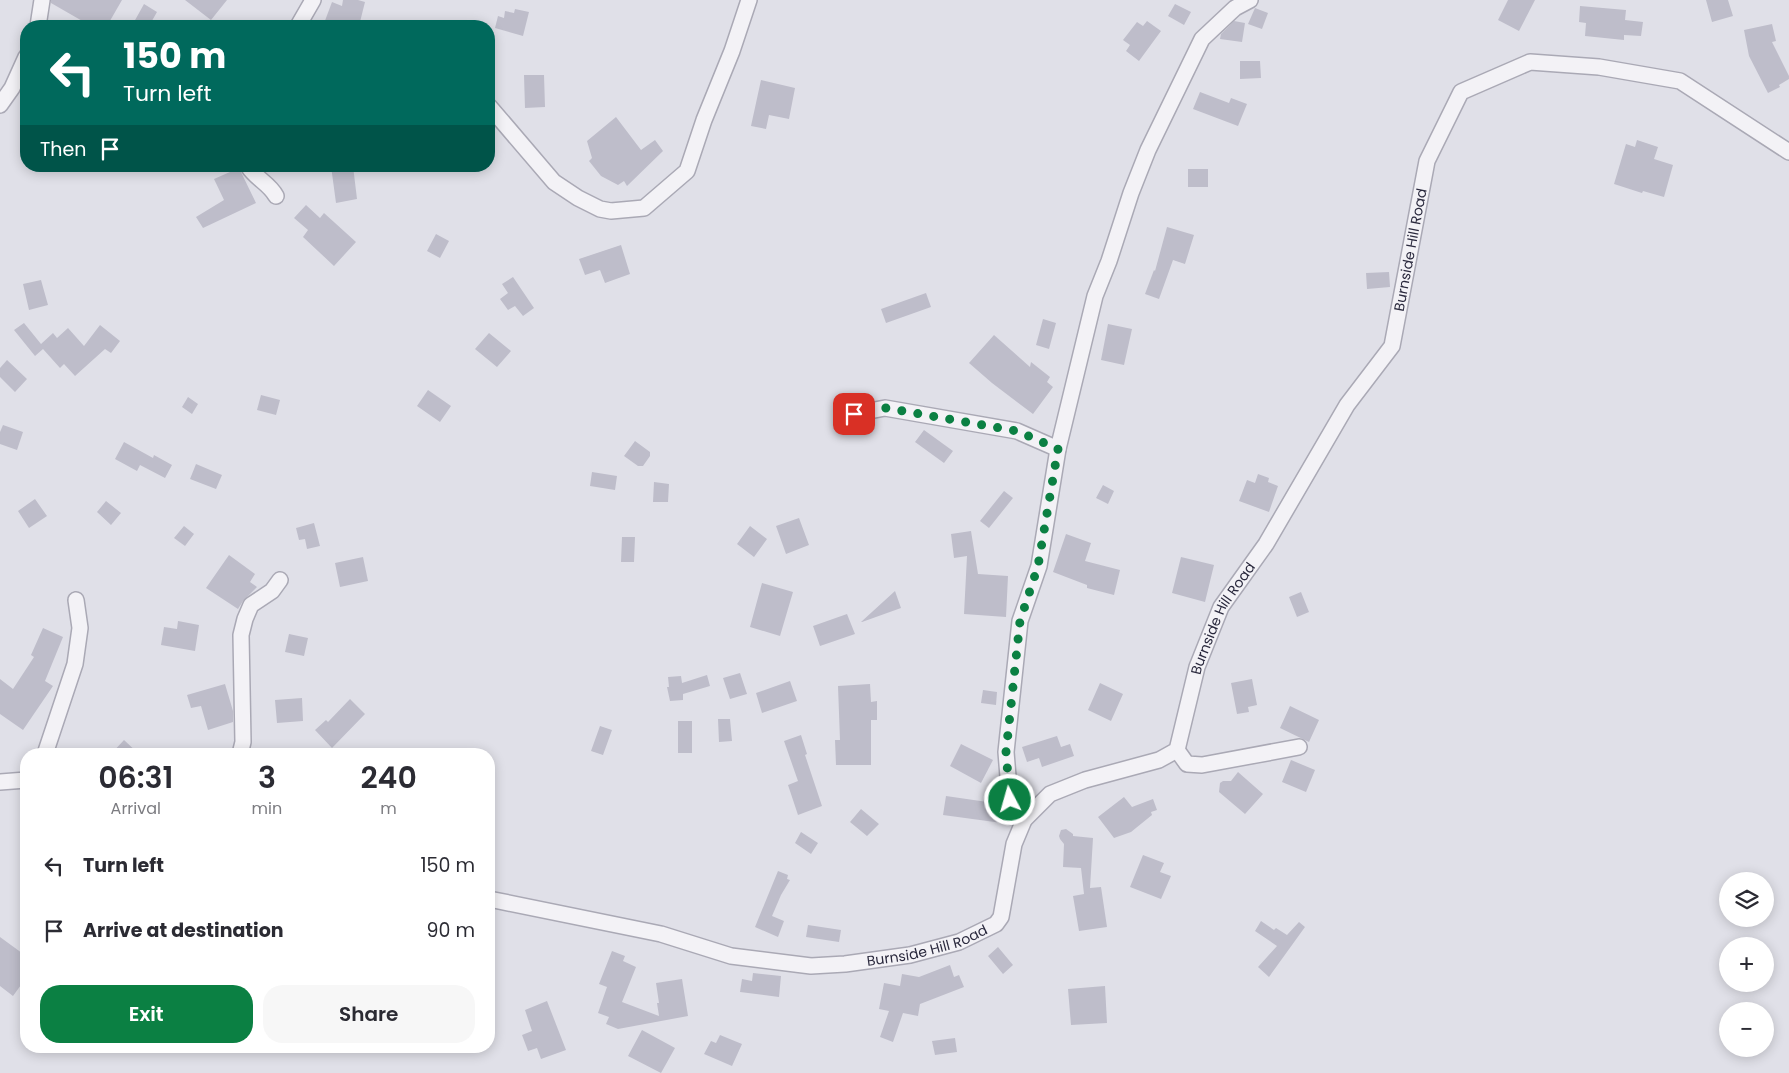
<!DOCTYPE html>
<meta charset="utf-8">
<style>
:root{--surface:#fff;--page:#f7f7f7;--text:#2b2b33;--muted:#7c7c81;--accent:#0b8043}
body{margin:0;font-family:Poppins,sans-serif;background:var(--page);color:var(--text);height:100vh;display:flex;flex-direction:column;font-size:19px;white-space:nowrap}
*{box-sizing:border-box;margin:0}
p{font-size:16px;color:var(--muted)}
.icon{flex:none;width:28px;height:28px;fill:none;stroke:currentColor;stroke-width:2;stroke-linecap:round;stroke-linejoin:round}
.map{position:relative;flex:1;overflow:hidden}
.panel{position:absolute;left:20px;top:748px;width:475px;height:305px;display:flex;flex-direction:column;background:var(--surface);border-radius:20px;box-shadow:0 2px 12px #0003}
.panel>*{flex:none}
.hud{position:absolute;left:20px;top:20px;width:475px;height:152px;border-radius:20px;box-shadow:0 2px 12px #0003;background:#00695c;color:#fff;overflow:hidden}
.buttons{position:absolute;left:1719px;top:872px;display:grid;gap:10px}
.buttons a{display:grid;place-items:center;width:55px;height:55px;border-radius:50%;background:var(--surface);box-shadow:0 2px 12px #0003;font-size:25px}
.pin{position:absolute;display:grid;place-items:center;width:42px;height:42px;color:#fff;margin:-21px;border-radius:10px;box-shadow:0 2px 8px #0006}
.me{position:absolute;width:55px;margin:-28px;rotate:354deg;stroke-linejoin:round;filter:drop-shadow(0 0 4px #0008)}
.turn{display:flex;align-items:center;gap:18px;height:105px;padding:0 20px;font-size:22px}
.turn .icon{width:65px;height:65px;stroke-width:2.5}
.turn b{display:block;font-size:35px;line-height:42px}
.then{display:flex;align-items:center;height:48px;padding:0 20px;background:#0003;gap:10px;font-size:19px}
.eta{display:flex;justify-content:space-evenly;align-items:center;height:85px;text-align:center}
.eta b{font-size:30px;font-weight:600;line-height:35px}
.cta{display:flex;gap:10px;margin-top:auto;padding:10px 20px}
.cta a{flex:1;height:58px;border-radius:20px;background:var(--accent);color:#fff;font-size:20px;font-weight:600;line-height:58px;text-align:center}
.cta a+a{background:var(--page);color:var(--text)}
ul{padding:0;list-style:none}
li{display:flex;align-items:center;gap:15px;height:65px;padding:0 20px}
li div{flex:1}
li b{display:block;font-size:19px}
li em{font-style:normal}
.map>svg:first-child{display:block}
</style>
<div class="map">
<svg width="1789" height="1073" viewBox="0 0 1789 1073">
<rect width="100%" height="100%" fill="#e0e0e8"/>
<!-- building -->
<path fill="#bebdca" d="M 51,0 L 122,0 L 107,26 L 91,26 L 51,3 Z
M 185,0 L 227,0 L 211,20 Z
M 343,0 L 358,0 L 365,2 L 359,26 L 323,26 L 332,2 L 342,6 Z
M 1508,0 L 1535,0 L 1519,31 L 1498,20 Z
M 1706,0 L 1728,0 L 1733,16 L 1712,22 Z
M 144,4 L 157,12 L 149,26 L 142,26 L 134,22 Z
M 1175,4 L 1191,12 L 1184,25 L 1168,16 Z
M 1580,6 L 1626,10 L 1625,20 L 1643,22 L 1641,36 L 1624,35 L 1624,40 L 1585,36 L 1586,23 L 1579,22 Z
M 1255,8 L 1268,13 L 1262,29 L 1248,24 Z
M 515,9 L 529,12 L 523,36 L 495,28 L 498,16 L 504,18 L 505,11 L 514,13 Z
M 1147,21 L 1161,31 L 1139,61 L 1126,51 L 1130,45 L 1123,40 L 1137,22 L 1143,26 Z
M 1234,21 L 1245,23 L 1242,42 L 1220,39 L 1221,34 Z
M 1772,24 L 1776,41 L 1772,42 L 1789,76 L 1789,79 L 1779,85 L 1780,87 L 1768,93 L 1749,56 L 1744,30 Z
M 1240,61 L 1260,61 L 1261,78 L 1240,79 Z
M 524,75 L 544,75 L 545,107 L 525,108 Z
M 761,80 L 795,88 L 789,119 L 769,115 L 766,129 L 751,126 Z
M 1200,92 L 1229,103 L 1231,98 L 1247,104 L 1238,126 L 1193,109 Z
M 616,117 L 641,150 L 655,140 L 663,151 L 627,186 L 624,181 L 618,185 L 601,176 L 589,161 L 592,158 L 587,141 Z
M 1637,140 L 1658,147 L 1654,159 L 1673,165 L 1664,197 L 1643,191 L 1642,193 L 1614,184 L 1626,144 L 1635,147 Z
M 331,166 L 353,166 L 357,199 L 336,203 Z
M 239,168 L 256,203 L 203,228 L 196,217 L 224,200 L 214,179 Z
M 1188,169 L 1208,169 L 1208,187 L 1188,187 Z
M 306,205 L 320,218 L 324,213 L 356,242 L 334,266 L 303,237 L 308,230 L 294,218 Z
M 1167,227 L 1194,235 L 1185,264 L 1173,260 L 1159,299 L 1145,294 L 1154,270 L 1155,271 Z
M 436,234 L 449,241 L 440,258 L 427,251 Z
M 621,245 L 630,274 L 605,283 L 600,270 L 585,275 L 579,259 Z
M 1389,272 L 1390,287 L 1367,289 L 1366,273 Z
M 513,277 L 534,308 L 523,316 L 515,306 L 508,310 L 500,299 L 508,293 L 502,284 Z
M 41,280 L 48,305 L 29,310 L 23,284 Z
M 926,293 L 931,307 L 886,323 L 881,309 Z
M 1043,319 L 1056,323 L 1049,349 L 1036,345 Z
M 24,323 L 41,344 L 53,333 L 57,338 L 68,328 L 84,346 L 100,325 L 120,341 L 111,353 L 105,349 L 75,376 L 64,364 L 60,368 L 43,349 L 35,356 L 14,330 Z
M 1108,324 L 1132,329 L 1124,365 L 1101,360 Z
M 489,333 L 511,351 L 497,367 L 475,349 Z
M 994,335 L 1030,367 L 1031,362 L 1050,377 L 1047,382 L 1053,387 L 1033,414 L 992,383 L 969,363 Z
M 7,360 L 27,379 L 15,392 L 0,377 L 0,368 Z
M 428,390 L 451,406 L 440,422 L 417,406 Z
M 261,395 L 280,400 L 276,415 L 257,410 Z
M 188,397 L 198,404 L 192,414 L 182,407 Z
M 3,425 L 23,432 L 17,450 L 0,444 L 0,432 Z
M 924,430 L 953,451 L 944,463 L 915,442 Z
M 635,441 L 650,452 L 650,456 L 643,466 L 638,466 L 624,456 Z
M 124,442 L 153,458 L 154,455 L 172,465 L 165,478 L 140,465 L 137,471 L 115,459 Z
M 196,464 L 222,475 L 216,489 L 190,479 Z
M 592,472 L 617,476 L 615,490 L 590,486 Z
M 1258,474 L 1269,478 L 1268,482 L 1278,486 L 1269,512 L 1239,501 L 1247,480 L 1255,483 Z
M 654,482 L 669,484 L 668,502 L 653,502 Z
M 1103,485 L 1114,491 L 1108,504 L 1096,498 Z
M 1004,491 L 1013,498 L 989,528 L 980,521 Z
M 35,499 L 47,516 L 29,528 L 18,511 Z
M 106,501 L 121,513 L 111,525 L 97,512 Z
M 799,518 L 809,545 L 786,554 L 776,526 Z
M 314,523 L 320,546 L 307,549 L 305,539 L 299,540 L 296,528 Z
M 184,526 L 194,534 L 185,546 L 174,538 Z
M 750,526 L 767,539 L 754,557 L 737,544 Z
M 971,531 L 978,574 L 1008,576 L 1006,617 L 964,614 L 967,556 L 954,558 L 951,534 Z
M 1066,534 L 1091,543 L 1085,561 L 1120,570 L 1114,595 L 1087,588 L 1087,585 L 1053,572 Z
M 622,537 L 635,537 L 634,562 L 621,562 Z
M 229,555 L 255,574 L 250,582 L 257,587 L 243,601 L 238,609 L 206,588 Z
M 363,557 L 368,581 L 340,587 L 335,563 Z
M 1181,557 L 1214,565 L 1205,602 L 1172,593 Z
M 762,583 L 793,592 L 780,636 L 750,627 Z
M 895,591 L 901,608 L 862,622 L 861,622 Z
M 1301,592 L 1309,612 L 1297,617 L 1289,597 Z
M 847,614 L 855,634 L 820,646 L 813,626 Z
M 178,621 L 199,625 L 195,651 L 161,645 L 164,627 L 177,629 Z
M 43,628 L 63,637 L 45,681 L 53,686 L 23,730 L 0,714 L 0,679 L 13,689 L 34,657 L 31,655 Z
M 289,634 L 308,638 L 304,656 L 285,652 Z
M 740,673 L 747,694 L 730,699 L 723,678 Z
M 707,675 L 710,686 L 683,694 L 683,700 L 670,701 L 667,687 L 669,687 L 668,677 L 681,676 L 682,683 Z
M 1252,679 L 1257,705 L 1248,707 L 1249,712 L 1237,714 L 1231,683 Z
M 790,681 L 797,701 L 762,713 L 756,693 Z
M 1100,683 L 1123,694 L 1111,721 L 1088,710 Z
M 225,684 L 233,711 L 233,722 L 208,730 L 201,706 L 191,708 L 187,695 Z
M 870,684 L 871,702 L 877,701 L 877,720 L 871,720 L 871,765 L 836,765 L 835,740 L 840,740 L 838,686 Z
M 983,690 L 997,692 L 996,705 L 981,703 Z
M 302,698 L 303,721 L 277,723 L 275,700 Z
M 350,699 L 365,714 L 332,748 L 315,730 L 326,720 L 328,722 Z
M 1290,706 L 1319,720 L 1309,742 L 1280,728 Z
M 718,719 L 730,719 L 732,741 L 719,742 Z
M 678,721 L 692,721 L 692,753 L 678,753 Z
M 600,726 L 612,730 L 603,755 L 591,751 Z
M 801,735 L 807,754 L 805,755 L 822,806 L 798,815 L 788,785 L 798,781 L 784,741 Z
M 1057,736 L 1061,747 L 1070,744 L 1074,756 L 1042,767 L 1039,758 L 1027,762 L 1022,747 Z
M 124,740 L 139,754 L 111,754 Z
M 961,744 L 993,760 L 981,783 L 950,766 Z
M 1291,760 L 1315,770 L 1306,792 L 1282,782 Z
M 1238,772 L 1263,794 L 1245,814 L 1219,792 L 1220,783 L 1223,781 L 1231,781 Z
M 946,796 L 1001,804 L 1004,809 L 1002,823 L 943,815 Z
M 1124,797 L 1132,807 L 1153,799 L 1157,810 L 1151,812 L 1152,815 L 1131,832 L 1114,838 L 1098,817 Z
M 861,809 L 879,824 L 867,836 L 850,822 Z
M 1066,829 L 1073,834 L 1073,836 L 1093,838 L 1090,888 L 1101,887 L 1107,927 L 1079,931 L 1073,896 L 1084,894 L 1081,868 L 1063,867 L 1064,844 L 1060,839 L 1059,836 L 1061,830 Z
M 801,832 L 818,843 L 811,854 L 795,843 Z
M 1143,855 L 1164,863 L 1160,872 L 1171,876 L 1161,899 L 1130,887 Z
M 778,871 L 788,875 L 787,879 L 790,880 L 781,895 L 772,916 L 784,921 L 778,937 L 755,927 Z
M 1261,921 L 1274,930 L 1276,928 L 1287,935 L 1299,922 L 1305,927 L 1269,977 L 1258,967 L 1277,946 L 1255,931 Z
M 808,925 L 841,930 L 839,942 L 806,937 Z
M 0,937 L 26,956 L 26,978 L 13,996 L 0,986 Z
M 998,947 L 1013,965 L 1003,974 L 988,956 Z
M 612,951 L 625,956 L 623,961 L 636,967 L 622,1002 L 659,1016 L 657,1003 L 659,1003 L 656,983 L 682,979 L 688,1016 L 618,1029 L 606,1024 L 609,1017 L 598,1013 L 607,987 L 599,984 Z
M 950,965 L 954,977 L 959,975 L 964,987 L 920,1004 L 918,1016 L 903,1013 L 893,1042 L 880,1037 L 889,1011 L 879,1009 L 884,983 L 900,986 L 902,974 L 919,977 Z
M 753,973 L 781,976 L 779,997 L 740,992 L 742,979 L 752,981 Z
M 1105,986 L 1107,1023 L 1071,1025 L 1068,989 Z
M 547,1001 L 566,1050 L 541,1059 L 537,1048 L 528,1051 L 522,1035 L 532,1031 L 525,1010 Z
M 642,1030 L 675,1048 L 661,1073 L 628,1056 Z
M 720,1035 L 742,1044 L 732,1066 L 704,1054 L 711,1041 L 716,1043 Z
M 955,1038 L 957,1052 L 935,1055 L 932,1041 Z"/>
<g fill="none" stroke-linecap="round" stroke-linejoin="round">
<defs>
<g id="minor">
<path d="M 38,26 L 42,0"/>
<path d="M 298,26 L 313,0"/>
<path d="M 0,105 L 12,88 L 26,57"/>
<path d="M 489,106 L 554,182 L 578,198 L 600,209 L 611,211 L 644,208 L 687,171 L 704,120 L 732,51 L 749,0"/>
<path d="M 248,166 C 256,179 269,183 276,196"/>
<path d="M 854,414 L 885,408 L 1017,431 L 1058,449"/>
<path d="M 1177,750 L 1187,764 L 1202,765 L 1299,747"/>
<path d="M 45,754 L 75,664 L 80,628 L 76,600"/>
<path d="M 240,754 L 243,742 L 241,635 L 245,619 L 251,605 L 272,591 L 280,580"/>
<path d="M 0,782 L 26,780"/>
<path d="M 1024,820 L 1010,801 L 1006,752 L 1020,621 L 1039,566 L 1058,449 L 1095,296 L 1109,261 L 1131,193 L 1148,150 L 1202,39 L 1235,8 L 1250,0"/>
<path id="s1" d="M 489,899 L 661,934 L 731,956 L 811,966 L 845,964 L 910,955 L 959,942 L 996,924 L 1001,917 L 1014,844 L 1024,820 L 1050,794 L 1085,780 L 1159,760 L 1177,750 L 1197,667 L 1221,607 L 1266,544 L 1347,405 L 1392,346 L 1427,161 L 1461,92 L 1530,62 L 1599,67 L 1680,81 L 1789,152"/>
</g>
</defs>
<!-- minor casing -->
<use href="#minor" stroke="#aaa9b5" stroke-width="18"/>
<!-- minor -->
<use href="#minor" stroke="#f3f2f6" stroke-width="15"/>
</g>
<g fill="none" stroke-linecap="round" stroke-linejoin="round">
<!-- route -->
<path stroke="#0b8043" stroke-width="9" stroke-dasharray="0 16.2" d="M 854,414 L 886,408 L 1017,431 L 1058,449 L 1038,566 L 1020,621 L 1006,752 L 1010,800"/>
</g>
<g text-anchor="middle" stroke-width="4" stroke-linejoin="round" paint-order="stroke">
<!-- street labels -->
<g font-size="14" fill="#2b2a3e" stroke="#efeff6">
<text dy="5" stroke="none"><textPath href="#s1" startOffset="1362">Burnside Hill Road</textPath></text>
<text dy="5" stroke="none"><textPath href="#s1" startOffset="942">Burnside Hill Road</textPath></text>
<text dy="5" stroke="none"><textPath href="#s1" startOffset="448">Burnside Hill Road</textPath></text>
</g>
</g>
</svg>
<div class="buttons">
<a><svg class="icon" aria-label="layers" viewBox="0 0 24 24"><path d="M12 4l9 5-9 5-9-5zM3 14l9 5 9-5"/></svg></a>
<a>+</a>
<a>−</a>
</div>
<div class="pin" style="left:854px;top:414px;background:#d93025"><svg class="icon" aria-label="arrive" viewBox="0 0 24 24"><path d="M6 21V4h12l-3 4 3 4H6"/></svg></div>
<svg class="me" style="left:1010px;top:800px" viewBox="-20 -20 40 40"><circle r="17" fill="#0b8043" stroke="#fff" stroke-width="3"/><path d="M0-11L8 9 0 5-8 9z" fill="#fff"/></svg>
<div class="hud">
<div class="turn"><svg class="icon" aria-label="left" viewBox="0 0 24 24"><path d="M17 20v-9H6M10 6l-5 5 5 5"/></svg><div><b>150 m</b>Turn left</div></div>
<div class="then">Then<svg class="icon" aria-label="arrive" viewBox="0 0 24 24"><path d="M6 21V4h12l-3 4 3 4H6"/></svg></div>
</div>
<section class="panel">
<div class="eta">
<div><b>06:31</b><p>Arrival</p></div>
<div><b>3</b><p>min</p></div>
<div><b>240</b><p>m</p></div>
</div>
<ul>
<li><svg class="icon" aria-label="left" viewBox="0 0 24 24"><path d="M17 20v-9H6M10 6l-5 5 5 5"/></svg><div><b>Turn left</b></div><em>150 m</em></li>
<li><svg class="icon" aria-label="arrive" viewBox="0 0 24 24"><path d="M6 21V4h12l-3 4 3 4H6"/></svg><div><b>Arrive at destination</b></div><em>90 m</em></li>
</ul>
<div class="cta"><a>Exit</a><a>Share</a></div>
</section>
</div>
